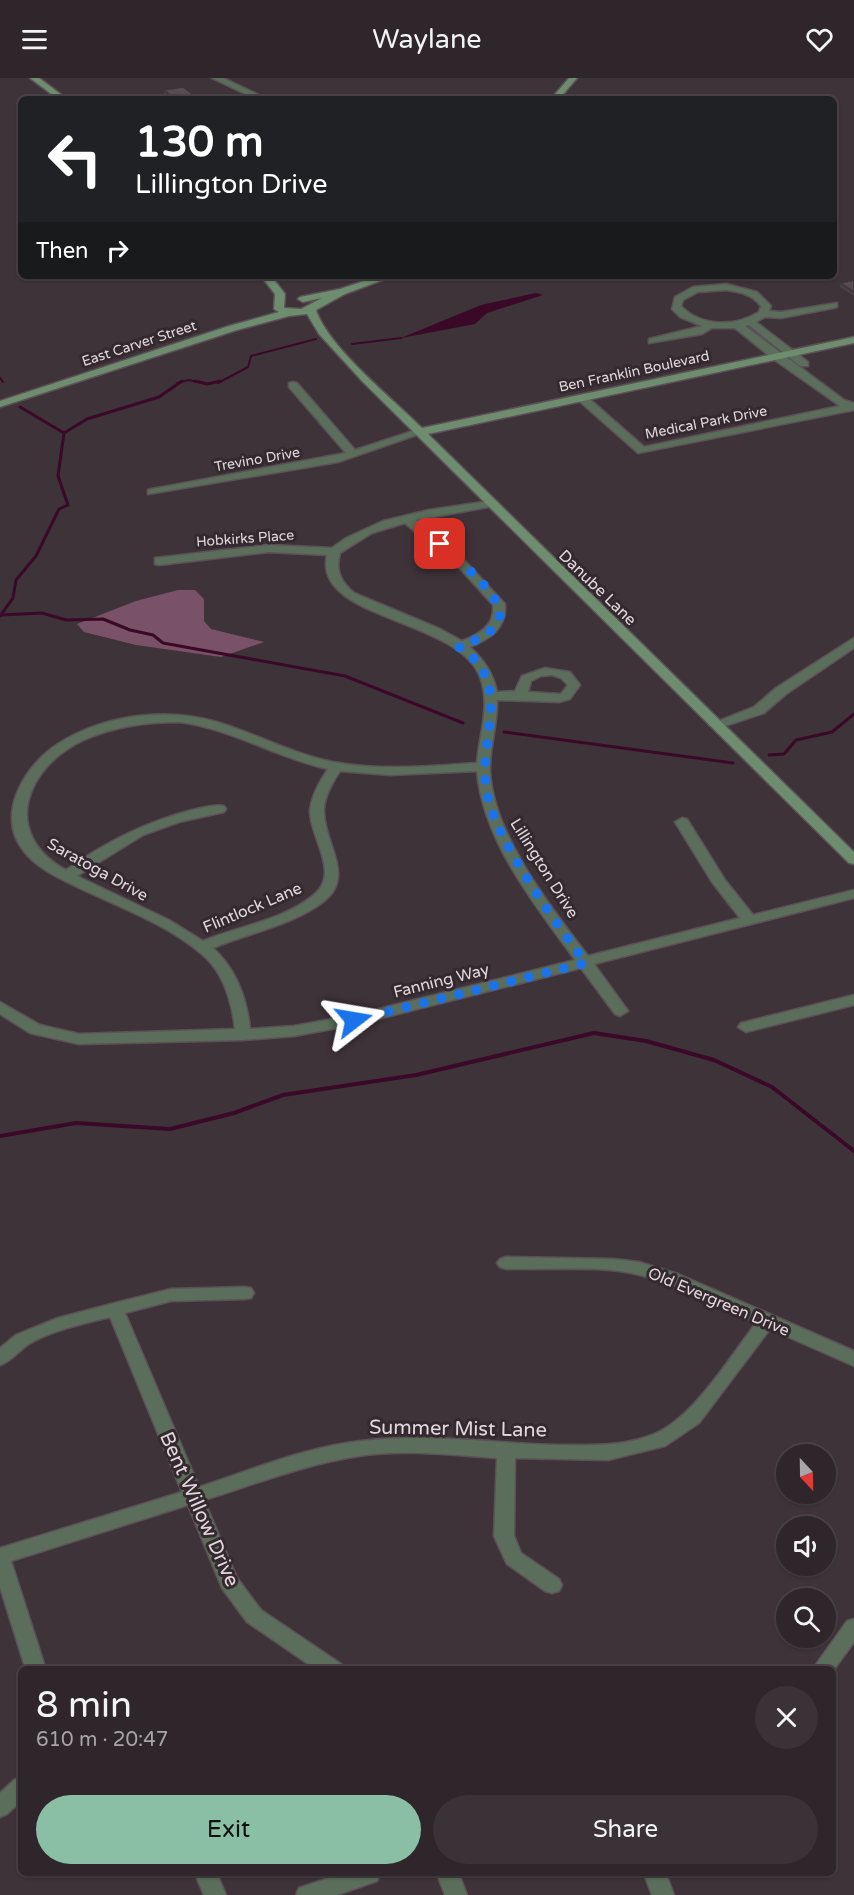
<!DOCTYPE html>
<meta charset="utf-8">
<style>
:root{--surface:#2e262b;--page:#3a3237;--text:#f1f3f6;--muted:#a7a5a9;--line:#494347;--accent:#8abfa5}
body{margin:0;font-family:"Varela Round",sans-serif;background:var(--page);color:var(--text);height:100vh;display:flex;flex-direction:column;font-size:22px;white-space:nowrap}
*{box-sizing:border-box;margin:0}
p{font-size:20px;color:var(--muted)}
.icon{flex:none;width:33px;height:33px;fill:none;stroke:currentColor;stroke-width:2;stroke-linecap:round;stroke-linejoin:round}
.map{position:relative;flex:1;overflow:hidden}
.details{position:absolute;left:18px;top:1588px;width:818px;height:210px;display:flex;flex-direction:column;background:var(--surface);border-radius:9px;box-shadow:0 2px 4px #0004,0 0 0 2px var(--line)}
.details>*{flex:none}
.banner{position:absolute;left:18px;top:18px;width:819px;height:183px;border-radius:9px;box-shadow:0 2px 4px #0004,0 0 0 2px var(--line);background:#202124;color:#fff;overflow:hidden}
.needle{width:39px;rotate:158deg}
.tools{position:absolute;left:776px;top:1366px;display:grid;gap:12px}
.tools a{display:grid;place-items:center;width:60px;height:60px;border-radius:50%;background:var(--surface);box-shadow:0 2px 4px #0004,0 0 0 2px var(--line);font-size:30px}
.pin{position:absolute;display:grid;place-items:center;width:51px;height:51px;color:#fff;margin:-26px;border-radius:12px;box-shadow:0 3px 9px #0006}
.me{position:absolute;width:66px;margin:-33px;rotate:76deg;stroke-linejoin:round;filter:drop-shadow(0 0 4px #0008)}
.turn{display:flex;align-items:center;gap:21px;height:126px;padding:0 18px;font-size:27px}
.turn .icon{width:78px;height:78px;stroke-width:2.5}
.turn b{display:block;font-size:42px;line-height:51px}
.then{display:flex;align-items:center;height:57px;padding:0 18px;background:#0003;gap:12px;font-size:22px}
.round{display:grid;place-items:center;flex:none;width:63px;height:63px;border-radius:32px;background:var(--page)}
.head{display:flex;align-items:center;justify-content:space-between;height:102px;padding:0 18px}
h1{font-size:36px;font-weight:600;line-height:45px}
.primary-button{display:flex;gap:12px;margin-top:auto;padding:12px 18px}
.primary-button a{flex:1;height:69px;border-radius:36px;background:var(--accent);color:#111;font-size:24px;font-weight:600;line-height:69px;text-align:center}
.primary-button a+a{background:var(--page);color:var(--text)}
header{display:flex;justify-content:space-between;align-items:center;height:78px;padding:0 18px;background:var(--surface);font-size:27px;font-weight:600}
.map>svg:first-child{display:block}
</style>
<header><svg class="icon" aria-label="menu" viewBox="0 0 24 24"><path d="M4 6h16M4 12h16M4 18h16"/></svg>Waylane<svg class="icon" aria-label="heart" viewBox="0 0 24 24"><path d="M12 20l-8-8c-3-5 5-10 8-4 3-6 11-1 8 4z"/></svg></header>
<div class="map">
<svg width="854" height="1817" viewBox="0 0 854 1817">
<rect width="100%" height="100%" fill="#3e3339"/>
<!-- green -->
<path fill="#7a5267" d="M 178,512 L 195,512 L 204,521 L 204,543 L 211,551 L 264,564 L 221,579 L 136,567 L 84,554 L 77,546 L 136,523 Z"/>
<!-- water -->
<path fill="#3a0928" d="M 536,215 L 543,217 L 487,235 L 475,246 L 401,260 L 481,227 Z"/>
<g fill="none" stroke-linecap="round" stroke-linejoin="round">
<!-- stream-far2 -->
<path stroke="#3a0928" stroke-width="2" d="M 352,266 L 401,260
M 0,300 L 3,304
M 177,305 L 189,302 L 202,305
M 218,305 L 248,289 L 251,278 L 316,261"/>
<!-- stream-far1 -->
<path stroke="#3a0928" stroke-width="3" d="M 195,303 L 207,306 L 221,303
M 64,355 L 87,341 L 159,319 L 182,303
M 1,537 L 42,535 L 66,542 L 103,541 L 130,552 L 153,557 L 163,565 L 345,598 L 463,645
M 0,538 L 13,520 L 16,502 L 36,478 L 59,431 L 68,427 L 58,398 L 64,355 L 20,329
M 504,654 L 733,685
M 769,677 L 784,676 L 796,662 L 832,654 L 854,636"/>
<!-- stream -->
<path stroke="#3a0928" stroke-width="4" d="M 0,1058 L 76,1045 L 170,1051 L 234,1035 L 283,1017 L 416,997 L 594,955 L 646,963 L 714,982 L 772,1009 L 854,1073"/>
<defs>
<path id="street" d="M 212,0 L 223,0 L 267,21 L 256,21 Z
M 726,206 L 757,214 L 771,228 L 769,233 L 781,234 L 837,225 L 837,229 L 833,230 L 781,240 L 765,239 L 756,244 L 808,284 L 808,288 L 800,288 L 749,247 L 745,248 L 844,322 L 854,325 L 854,332 L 638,375 L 578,322 L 578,318 L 586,318 L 644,369 L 840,328 L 772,280 L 735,250 L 712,250 L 702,256 L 649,265 L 649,261 L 702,248 L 680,239 L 672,231 L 675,219 L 693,209 ZM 726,212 C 740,214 752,216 761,228 L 759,234 C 735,249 701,249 681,228 L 683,222 L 698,214 Z
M 293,304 L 297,305 L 355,372 L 416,352 L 425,354 L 338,384 L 148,416 L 148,412 L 152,411 L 346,375 L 289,309 L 289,305 Z
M 490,423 L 496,426 L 494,428 L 416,442 L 429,455 L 453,470 L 505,526 C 507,550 490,561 470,569 C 484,582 493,595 497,614 L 515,613 L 522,598 L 545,590 L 570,594 L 580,607 L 570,621 L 559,624 L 497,622 C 498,646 489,670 490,694 C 494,758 551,829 588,878 L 740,840 L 712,804 L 675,744 L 682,740 L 687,741 L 725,802 L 753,837 L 854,812 L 854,820 L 594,886 L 628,933 L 620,938 L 615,936 L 581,890 L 354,947 L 294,958 L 243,962 L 79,966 L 30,955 L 0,936 L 0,924 L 40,947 L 79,956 L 235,951 C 232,925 224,896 204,878 C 168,846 116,828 73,807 C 57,799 40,791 28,778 C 11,760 8,738 17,715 C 27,691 45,672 68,660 C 112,636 169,630 217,644 C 256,656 293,676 333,684 C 381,693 429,688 477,685 C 479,657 491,627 480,599 C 458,540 312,542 327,477 L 269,474 L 159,487 L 155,486 L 155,480 L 269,467 L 332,470 L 346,460 L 383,443 L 429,432 ZM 405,445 L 421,459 L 445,474 L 493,527 C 495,548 479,556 462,563 L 440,551 L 354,515 C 341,504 335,493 340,475 L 372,455 ZM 552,597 L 561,600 L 568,607 L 561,616 L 528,614 L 531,603 L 541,598 ZM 180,644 C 232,651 277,680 328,691 C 320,703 311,718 310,733 C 310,760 340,794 315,816 C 285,842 239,848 203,863 L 169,842 L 77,798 L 143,757 L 179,744 L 224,734 L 226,731 L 224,728 C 214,726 202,730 192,732 C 145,744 106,764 66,792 C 0,756 25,688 86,661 C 116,648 147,644 180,644 ZM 340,693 L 390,697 L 477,693 C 483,763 535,827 575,882 L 354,937 L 294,948 L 250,951 C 247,921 236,891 213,870 C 248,855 291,848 323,824 C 356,799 325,767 324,735 C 323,720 332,705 340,693 Z
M 854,560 L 854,570 L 786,616 L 764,635 L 716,651 L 709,647 L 754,629 L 776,610 Z
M 854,917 L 854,927 L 746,954 L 738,949 L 741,945 Z
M 506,1179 L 613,1181 L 639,1184 L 678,1196 L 854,1273 L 854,1288 L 770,1251 L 699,1345 L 665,1368 L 608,1382 L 515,1380 L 514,1458 L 521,1475 L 559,1501 L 562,1507 L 559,1513 L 552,1515 L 545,1513 L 507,1486 L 494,1458 L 497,1380 C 452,1377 404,1371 359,1378 C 306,1386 255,1406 204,1422 L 237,1500 L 261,1532 L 341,1586 L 344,1592 L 317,1592 L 247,1544 L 222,1510 L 188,1427 L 11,1483 L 46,1592 L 26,1592 L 0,1509 L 0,1470 L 182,1414 L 110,1239 C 83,1246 51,1252 27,1267 C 18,1274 11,1283 0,1287 L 0,1270 L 16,1257 L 58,1240 L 115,1225 L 171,1211 L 245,1209 L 251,1210 L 254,1215 L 251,1220 L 245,1221 L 171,1223 L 125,1235 L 199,1409 C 251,1392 306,1369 361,1363 C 425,1355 492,1365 557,1367 C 589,1367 621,1369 652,1357 C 692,1342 730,1279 756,1245 C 719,1228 680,1206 640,1197 C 602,1187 547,1192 506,1191 L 500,1189 L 497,1185 L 500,1181 Z
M 854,1541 L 854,1564 L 832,1594 L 832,1592 L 812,1592 L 847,1543 Z
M 21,1700 L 21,1723 L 7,1736 L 0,1739 L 0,1715 L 14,1702 Z
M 195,1796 L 217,1796 L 226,1817 L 204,1817 Z
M 341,1796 L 380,1796 L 377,1803 L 337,1817 L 296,1817 L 299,1810 Z
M 437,1796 L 459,1796 L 467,1817 L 445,1817 Z
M 644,1796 L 666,1796 L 674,1817 L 652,1817 Z"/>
<path id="secondary" d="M 30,0 L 39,0 L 67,21 L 58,21 Z
M 569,0 L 577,0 L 559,21 L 551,21 Z
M 261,198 L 271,198 L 285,216 L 284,230 L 301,231 L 322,220 L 303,224 L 298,221 L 300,219 L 340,211 L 379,198 L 393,198 L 345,216 L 316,232 C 328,269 393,321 422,350 L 854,259 L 854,265 L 428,356 L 854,774 L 854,786 L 849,785 L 362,303 L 319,256 L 307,236 L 289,238 L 237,252 L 0,329 L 0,323 L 229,248 L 279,234 L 274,231 L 275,216 Z"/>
</defs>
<!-- street casing -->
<use href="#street" stroke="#5b5156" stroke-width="3"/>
<!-- secondary casing -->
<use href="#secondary" stroke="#5b5156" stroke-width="3"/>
<!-- street -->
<use href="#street" fill="#5a6e5b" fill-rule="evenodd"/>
<!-- secondary -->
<use href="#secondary" fill="#6d8d6e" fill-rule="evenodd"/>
</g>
<!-- wall -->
<path fill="#4c4147" d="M 164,12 L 199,21 L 164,21 Z
M 854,202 L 854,218 L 840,209 L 840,205 Z"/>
<!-- building -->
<path fill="#584c52" stroke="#3e3539" stroke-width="1.5" d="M 183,9 L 199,21 L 175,21 L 164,12 Z
M 854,202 L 854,214 L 840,205 Z"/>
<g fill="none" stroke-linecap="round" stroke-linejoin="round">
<!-- route -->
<path stroke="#1a73e8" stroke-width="10" stroke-dasharray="0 18" d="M 354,942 L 586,885 C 557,847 498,765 488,720 C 474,664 518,607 459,569 C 504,551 514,538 478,501 C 466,489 454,476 440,466"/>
</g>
<g text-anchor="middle" stroke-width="6" stroke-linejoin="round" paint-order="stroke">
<!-- far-street labels -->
<g font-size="14" fill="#e0d8dc" stroke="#34292e">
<text transform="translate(139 265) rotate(-18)" y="5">East Carver Street</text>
<text transform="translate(634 293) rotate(-12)" y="5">Ben Franklin Boulevard</text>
<text transform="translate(706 344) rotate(-11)" y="5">Medical Park Drive</text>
<text transform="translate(257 381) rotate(-10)" y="5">Trevino Drive</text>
<text transform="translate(245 460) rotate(-4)" y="5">Hobkirks Place</text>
</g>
<!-- street labels -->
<g font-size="16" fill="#e0d8dc" stroke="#34292e">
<text transform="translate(598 509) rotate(44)" y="6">Danube Lane</text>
<text transform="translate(545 790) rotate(58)" y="6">Lillington Drive</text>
<text transform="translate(98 791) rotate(29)" y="6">Saratoga Drive</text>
<text transform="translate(252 829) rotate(-23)" y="6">Flintlock Lane</text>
<text transform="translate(441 902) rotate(-14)" y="6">Fanning Way</text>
<text transform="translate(719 1223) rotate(23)" y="6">Old Evergreen Drive</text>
</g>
<!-- near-street labels -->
<g font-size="20" fill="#e0d8dc" stroke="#34292e">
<text transform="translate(458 1350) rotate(1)" y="7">Summer Mist Lane</text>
<text transform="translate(200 1431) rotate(66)" y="7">Bent Willow Drive</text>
</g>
</g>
</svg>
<div class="tools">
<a><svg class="needle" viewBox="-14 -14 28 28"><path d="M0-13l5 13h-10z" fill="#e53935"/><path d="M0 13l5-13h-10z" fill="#a7a5a9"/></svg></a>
<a><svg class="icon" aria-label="sound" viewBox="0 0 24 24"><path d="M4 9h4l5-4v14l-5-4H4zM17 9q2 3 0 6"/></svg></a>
<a><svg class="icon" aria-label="search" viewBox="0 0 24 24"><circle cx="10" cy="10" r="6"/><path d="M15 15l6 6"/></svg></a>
</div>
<div class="pin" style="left:440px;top:466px;background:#d93025"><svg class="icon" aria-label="arrive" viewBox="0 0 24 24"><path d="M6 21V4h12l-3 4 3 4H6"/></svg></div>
<svg class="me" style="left:354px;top:942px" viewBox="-20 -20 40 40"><path d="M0-17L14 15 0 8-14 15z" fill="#1a73e8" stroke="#fff" stroke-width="4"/></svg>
<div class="banner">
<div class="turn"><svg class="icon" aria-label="left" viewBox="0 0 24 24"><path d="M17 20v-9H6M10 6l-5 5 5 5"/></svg><div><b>130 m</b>Lillington Drive</div></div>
<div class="then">Then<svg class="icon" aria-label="right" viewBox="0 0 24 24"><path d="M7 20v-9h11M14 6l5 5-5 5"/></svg></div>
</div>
<section class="details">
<div class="head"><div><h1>8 min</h1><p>610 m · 20:47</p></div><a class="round"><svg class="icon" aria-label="close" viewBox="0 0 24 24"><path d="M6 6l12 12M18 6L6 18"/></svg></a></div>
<div class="primary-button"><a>Exit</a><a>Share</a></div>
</section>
</div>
